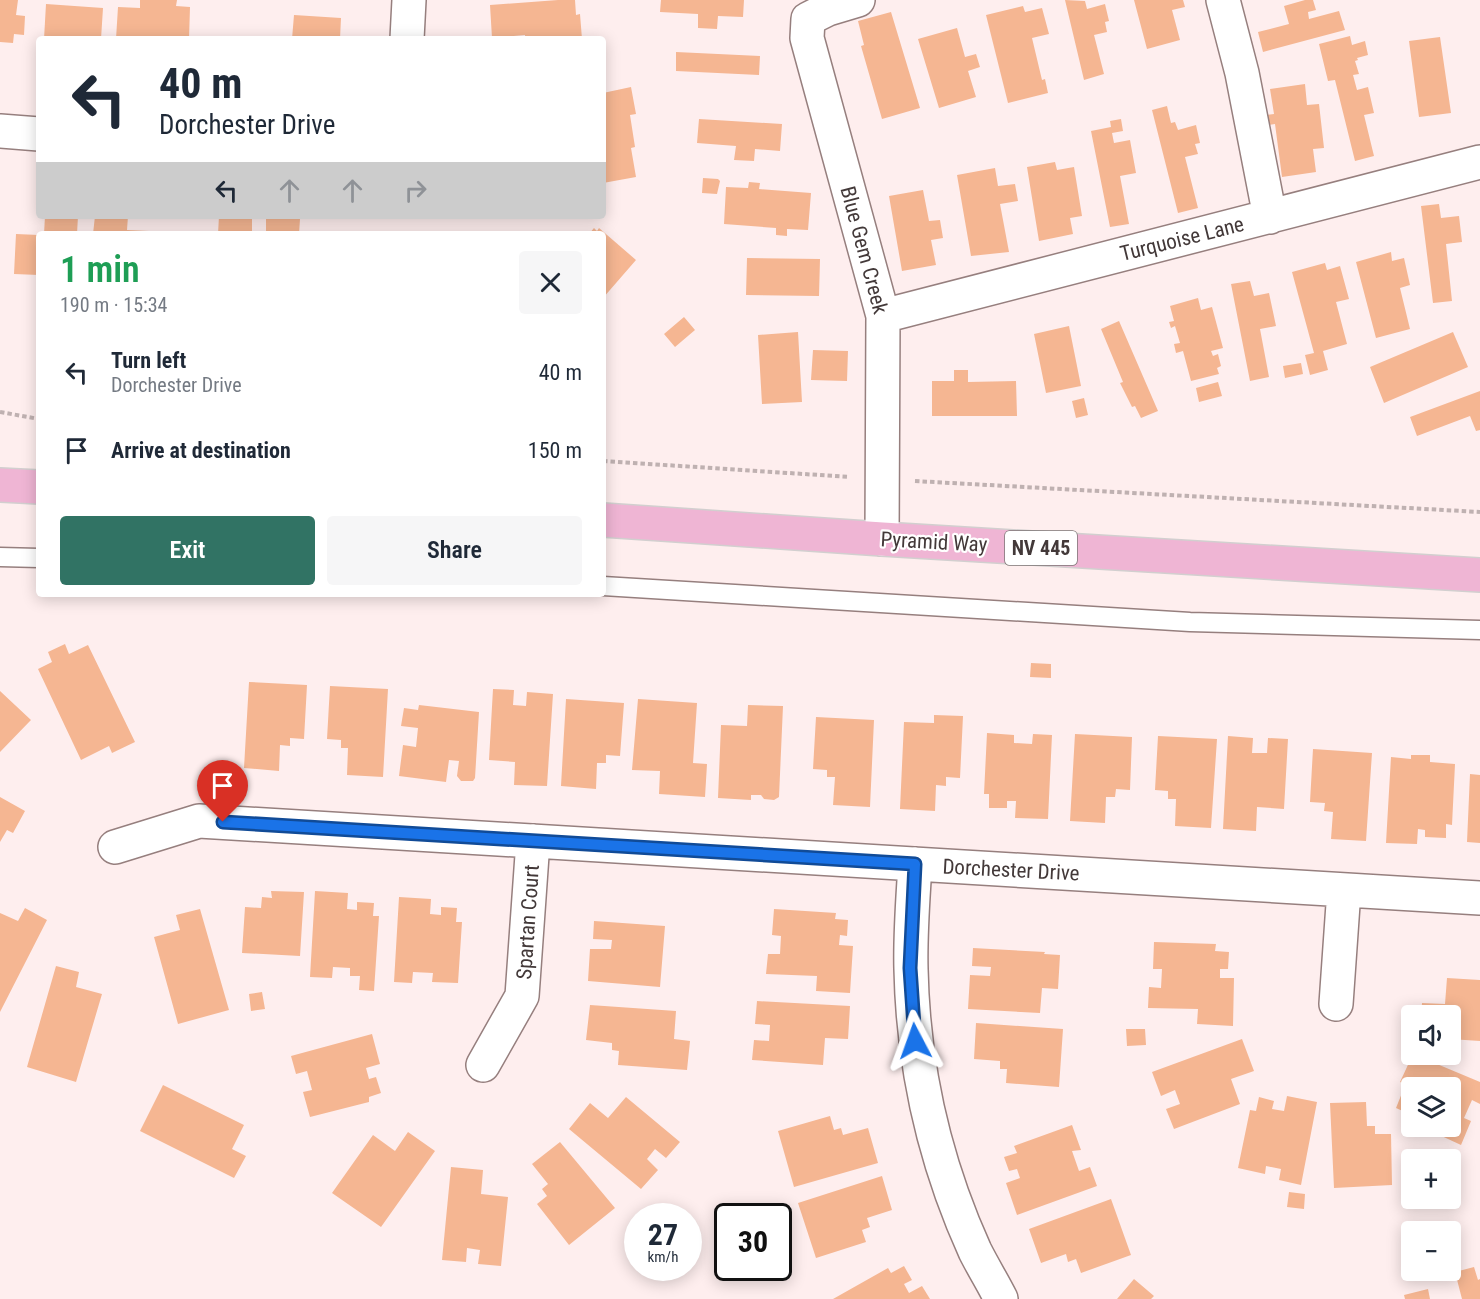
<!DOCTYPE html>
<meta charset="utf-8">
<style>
:root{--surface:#fff;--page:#f6f6f7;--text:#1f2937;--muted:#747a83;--accent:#317364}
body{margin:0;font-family:"Roboto Condensed",sans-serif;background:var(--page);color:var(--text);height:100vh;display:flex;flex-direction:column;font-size:22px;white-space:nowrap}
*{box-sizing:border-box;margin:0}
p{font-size:20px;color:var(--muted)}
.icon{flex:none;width:33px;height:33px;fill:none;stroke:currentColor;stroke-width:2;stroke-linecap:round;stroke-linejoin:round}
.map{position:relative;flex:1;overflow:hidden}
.panel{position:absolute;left:36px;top:231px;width:570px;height:366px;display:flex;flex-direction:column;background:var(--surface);border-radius:6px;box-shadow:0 3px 15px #0003}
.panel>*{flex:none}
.top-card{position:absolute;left:36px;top:36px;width:570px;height:183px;border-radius:6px;box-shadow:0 3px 15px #0003;background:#fff;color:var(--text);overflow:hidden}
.tools{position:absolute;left:1401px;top:1005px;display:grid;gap:12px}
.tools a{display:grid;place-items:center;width:60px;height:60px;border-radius:6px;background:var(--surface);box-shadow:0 3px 15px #0003;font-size:30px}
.speed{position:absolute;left:624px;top:1203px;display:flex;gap:12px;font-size:30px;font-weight:700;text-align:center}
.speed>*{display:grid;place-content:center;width:78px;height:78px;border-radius:50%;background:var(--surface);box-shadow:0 3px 15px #0003;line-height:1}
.speed small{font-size:15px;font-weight:400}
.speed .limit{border:3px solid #111;border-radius:9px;background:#fff;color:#111}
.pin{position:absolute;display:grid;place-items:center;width:51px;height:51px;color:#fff;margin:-62px -26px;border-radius:50% 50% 50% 0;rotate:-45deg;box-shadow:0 0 6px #0007}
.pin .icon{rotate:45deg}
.me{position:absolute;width:66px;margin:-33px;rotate:356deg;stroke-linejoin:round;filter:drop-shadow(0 0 4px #0008)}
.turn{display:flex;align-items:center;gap:21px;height:126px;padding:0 24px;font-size:27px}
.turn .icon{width:78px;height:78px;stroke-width:2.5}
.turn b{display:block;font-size:42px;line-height:51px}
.lanes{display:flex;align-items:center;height:57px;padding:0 24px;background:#0003;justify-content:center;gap:30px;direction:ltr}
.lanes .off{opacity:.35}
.round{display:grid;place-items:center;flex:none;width:63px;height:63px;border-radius:6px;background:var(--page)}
.headline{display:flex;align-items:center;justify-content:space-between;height:102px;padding:0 24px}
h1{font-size:36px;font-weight:600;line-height:45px;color:#1e9e55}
.cta{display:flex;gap:12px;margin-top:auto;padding:12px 24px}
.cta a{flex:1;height:69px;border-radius:6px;background:var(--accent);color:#fff;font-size:24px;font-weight:600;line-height:69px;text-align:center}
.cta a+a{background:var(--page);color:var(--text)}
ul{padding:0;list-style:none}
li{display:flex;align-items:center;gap:18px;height:78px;padding:0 24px}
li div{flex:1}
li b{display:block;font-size:22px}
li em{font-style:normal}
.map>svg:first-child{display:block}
</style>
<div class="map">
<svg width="1480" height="1299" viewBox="0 0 1480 1299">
<rect width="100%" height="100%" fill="#feeeee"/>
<!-- building -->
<path fill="#f5b692" d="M 0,0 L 18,0 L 16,15 L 25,16 L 24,35 L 14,34 L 13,43 L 0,42 Z
M 140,0 L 177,0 L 176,6 L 190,7 L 189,39 L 116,39 L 118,7 L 140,8 Z
M 558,0 L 575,0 L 576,15 L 580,14 L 582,39 L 525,39 L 525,35 L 492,38 L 490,5 Z
M 661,0 L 744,0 L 743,17 L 718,16 L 717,29 L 698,28 L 698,14 L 660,12 Z
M 1065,0 L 1085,1 L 1087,9 L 1105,4 L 1109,21 L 1105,22 L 1107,32 L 1094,35 L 1104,74 L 1084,80 Z
M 1134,0 L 1183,0 L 1185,7 L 1172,10 L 1180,40 L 1147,49 Z
M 1305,0 L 1313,0 L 1316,10 L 1308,12 L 1309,19 L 1339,11 L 1345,30 L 1263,52 L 1258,32 L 1289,24 L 1284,6 Z
M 46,4 L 103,8 L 101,39 L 44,39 Z
M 1023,6 L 1025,12 L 1042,8 L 1049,34 L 1032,38 L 1042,80 L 1045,79 L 1048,93 L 1008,103 L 986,15 Z
M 891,12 L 920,108 L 882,119 L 861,46 L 864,45 L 858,21 Z
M 294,15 L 341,18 L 340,39 L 292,39 Z
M 957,28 L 965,57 L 976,54 L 980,67 L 968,71 L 976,97 L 939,108 L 918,39 Z
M 1350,36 L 1352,45 L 1365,41 L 1368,55 L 1357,58 L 1358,60 L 1355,61 L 1359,74 L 1353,75 L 1357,90 L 1368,87 L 1374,113 L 1364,115 L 1374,156 L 1355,161 L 1335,80 L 1328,81 L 1319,44 Z
M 1440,37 L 1451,113 L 1419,117 L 1409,41 Z
M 676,52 L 760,56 L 759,75 L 676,71 Z
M 1305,84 L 1307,105 L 1319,104 L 1324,148 L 1313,149 L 1316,172 L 1282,177 L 1275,124 L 1268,125 L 1266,115 L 1274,114 L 1270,89 Z
M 631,87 L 636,114 L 630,115 L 635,147 L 631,148 L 636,177 L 603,183 L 603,93 Z
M 1167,106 L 1171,123 L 1175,122 L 1178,130 L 1196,125 L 1200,143 L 1195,144 L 1198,154 L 1185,157 L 1198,208 L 1178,213 L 1152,110 Z
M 699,119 L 782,124 L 780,151 L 755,149 L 754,161 L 734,160 L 736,146 L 697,143 Z
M 1121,119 L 1123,131 L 1112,133 L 1114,143 L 1130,140 L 1136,173 L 1120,176 L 1129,224 L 1110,227 L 1091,131 L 1111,127 L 1110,121 Z
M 1055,162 L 1057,170 L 1074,167 L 1082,216 L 1070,218 L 1073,234 L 1039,241 L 1027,167 Z
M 995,168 L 998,186 L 1015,184 L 1018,201 L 1000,204 L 1009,252 L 971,256 L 957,175 Z
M 703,178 L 718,179 L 720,181 L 717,194 L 702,193 Z
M 749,182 L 760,183 L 759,189 L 811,193 L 808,230 L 787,229 L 787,236 L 776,235 L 776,228 L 724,224 L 726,187 L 748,188 Z
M 923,190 L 929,221 L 940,220 L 943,238 L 931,240 L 936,265 L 902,271 L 889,196 Z
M 1439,204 L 1441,218 L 1459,216 L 1462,242 L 1446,244 L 1452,301 L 1433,303 L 1421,206 Z
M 45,216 L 78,216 L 77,234 L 44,234 Z
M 95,216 L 128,216 L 127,230 L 149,231 L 148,234 L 93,234 Z
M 219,216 L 252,217 L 252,234 L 218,234 Z
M 266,218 L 300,219 L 299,234 L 266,234 Z
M 594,228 L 597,231 L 599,228 L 636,260 L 603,298 L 603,234 L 589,234 Z
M 16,234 L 39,235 L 39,275 L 14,274 Z
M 1391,252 L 1392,261 L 1404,258 L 1410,285 L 1400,288 L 1410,329 L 1376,338 L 1356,262 Z
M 747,258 L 820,259 L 819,296 L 746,295 Z
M 1325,263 L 1327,270 L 1340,266 L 1349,299 L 1336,302 L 1347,344 L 1323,351 L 1328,370 L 1310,375 L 1305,355 L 1314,353 L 1292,272 Z
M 1250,281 L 1254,296 L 1269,293 L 1276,326 L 1260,329 L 1269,377 L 1250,381 L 1231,284 Z
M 1198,298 L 1201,310 L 1212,307 L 1223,348 L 1211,351 L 1213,356 L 1218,354 L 1221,366 L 1217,368 L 1219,374 L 1191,381 L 1183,351 L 1176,353 L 1174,344 L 1180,343 L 1175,326 L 1171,328 L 1169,322 L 1174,321 L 1170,306 Z
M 684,317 L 695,330 L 675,347 L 664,334 Z
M 1119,321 L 1158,411 L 1141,418 L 1135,406 L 1132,407 L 1120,383 L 1123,382 L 1101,329 Z
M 1069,326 L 1081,386 L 1046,393 L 1034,334 Z
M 798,332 L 802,402 L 762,404 L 758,335 Z
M 1453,332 L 1468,367 L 1384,403 L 1370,367 Z
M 813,350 L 848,351 L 847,381 L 811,380 Z
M 1301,363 L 1303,374 L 1285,378 L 1283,366 Z
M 954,370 L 968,370 L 968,382 L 1016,381 L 1017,416 L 932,416 L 932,381 L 954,381 Z
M 1218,382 L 1222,396 L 1199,402 L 1196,388 Z
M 1480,391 L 1480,430 L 1476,431 L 1470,416 L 1417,436 L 1410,417 Z
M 1084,398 L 1088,415 L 1076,418 L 1072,401 Z
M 65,644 L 69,654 L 88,645 L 135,742 L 112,753 L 109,746 L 81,760 L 38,669 L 52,662 L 48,652 Z
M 1031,663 L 1051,664 L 1051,678 L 1030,677 Z
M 249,682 L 307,685 L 304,739 L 290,738 L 290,746 L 280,745 L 279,771 L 244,768 Z
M 330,686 L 388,689 L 383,777 L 347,775 L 348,748 L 341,748 L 341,740 L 327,739 Z
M 493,689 L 514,690 L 513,705 L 526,706 L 527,692 L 553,694 L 547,786 L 514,785 L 515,762 L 489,760 Z
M 0,691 L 31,720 L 0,752 Z
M 566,699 L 624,703 L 620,756 L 606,755 L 606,763 L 597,763 L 596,789 L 561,786 Z
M 638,699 L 697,703 L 693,763 L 707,764 L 705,797 L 659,794 L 660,771 L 632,770 Z
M 419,705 L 479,712 L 475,778 L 473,781 L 461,781 L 457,776 L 459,761 L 449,760 L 446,782 L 399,776 L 403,745 L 416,747 L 418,728 L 401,726 L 404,708 L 418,710 Z
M 748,705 L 783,706 L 779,797 L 774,800 L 764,799 L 761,795 L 751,795 L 751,800 L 718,798 L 721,725 L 747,726 Z
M 934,715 L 963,716 L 960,778 L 946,777 L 946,786 L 936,785 L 935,811 L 900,809 L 904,722 L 934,723 Z
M 816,717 L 874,720 L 870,807 L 833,805 L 835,777 L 827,777 L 827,770 L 813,769 Z
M 987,733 L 1014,735 L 1014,743 L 1032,744 L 1033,734 L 1052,735 L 1048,819 L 1015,818 L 1016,801 L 1007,801 L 1007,808 L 989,808 L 989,794 L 984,794 Z
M 1075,734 L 1132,737 L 1130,790 L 1116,789 L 1115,797 L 1106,797 L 1105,823 L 1070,821 Z
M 1158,736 L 1217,739 L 1211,828 L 1175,826 L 1176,799 L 1168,799 L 1168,791 L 1155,790 Z
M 1228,736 L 1253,738 L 1252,753 L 1267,753 L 1268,738 L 1288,739 L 1284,809 L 1257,807 L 1256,831 L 1223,829 Z
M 1313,749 L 1372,753 L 1366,841 L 1331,839 L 1333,812 L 1324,811 L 1325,803 L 1310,802 Z
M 1411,755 L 1430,755 L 1430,762 L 1455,764 L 1452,825 L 1446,824 L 1446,838 L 1425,837 L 1425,830 L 1418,829 L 1417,844 L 1386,843 L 1391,757 L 1411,759 Z
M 1470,774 L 1480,775 L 1480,843 L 1467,842 Z
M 0,797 L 25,811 L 13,833 L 7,830 L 0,842 Z
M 271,891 L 304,892 L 300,956 L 242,953 L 245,907 L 261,908 L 262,897 L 272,898 Z
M 315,891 L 348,893 L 347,909 L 357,910 L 357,902 L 374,903 L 373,916 L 379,916 L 374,991 L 359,990 L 360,976 L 350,976 L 350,968 L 333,967 L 332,978 L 310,977 Z
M 399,897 L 431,899 L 430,914 L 441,915 L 441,907 L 457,908 L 456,922 L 462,922 L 458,983 L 432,982 L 433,973 L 413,972 L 412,983 L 394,982 Z
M 25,908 L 47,920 L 0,1012 L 0,913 L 18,921 Z
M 200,909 L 229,1010 L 178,1024 L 154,937 L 180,930 L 176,915 Z
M 774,909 L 836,913 L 835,919 L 848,920 L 847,936 L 840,935 L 839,945 L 853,946 L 850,993 L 816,991 L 817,976 L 766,974 L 768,954 L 780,954 L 781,936 L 772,935 Z
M 594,921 L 665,926 L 660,987 L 588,981 L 590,949 L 611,949 L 612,940 L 593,939 Z
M 1154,942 L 1216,944 L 1215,951 L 1229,952 L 1228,969 L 1220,969 L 1220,978 L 1234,978 L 1233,1026 L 1197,1024 L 1198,1009 L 1148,1008 L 1149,987 L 1161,988 L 1162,969 L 1153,969 Z
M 973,948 L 1045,952 L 1044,954 L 1060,955 L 1058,989 L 1042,988 L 1040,1013 L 968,1009 L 970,975 L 990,976 L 991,967 L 972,966 Z
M 56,966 L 79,972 L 76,987 L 102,994 L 76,1082 L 27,1067 Z
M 1447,978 L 1480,980 L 1480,1041 L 1450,1039 L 1450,1016 L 1421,1016 L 1422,1003 L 1445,1004 Z
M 262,992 L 265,1009 L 251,1011 L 249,994 Z
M 757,1001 L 850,1006 L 848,1039 L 825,1038 L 823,1065 L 752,1060 L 754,1040 L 769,1041 L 770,1025 L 755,1024 Z
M 590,1005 L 676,1011 L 674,1039 L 690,1041 L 687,1070 L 618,1065 L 619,1051 L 612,1050 L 612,1043 L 586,1040 Z
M 976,1023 L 1063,1029 L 1059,1087 L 1006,1083 L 1007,1069 L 1000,1069 L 1000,1061 L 974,1059 Z
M 1126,1029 L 1145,1029 L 1146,1045 L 1127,1046 Z
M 372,1034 L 380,1064 L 366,1068 L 369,1079 L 376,1077 L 381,1093 L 369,1097 L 369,1102 L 310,1117 L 303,1092 L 312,1090 L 307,1071 L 296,1074 L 291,1056 Z
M 1242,1039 L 1254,1071 L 1231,1079 L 1240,1104 L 1174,1129 L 1166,1109 L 1180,1104 L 1175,1090 L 1161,1096 L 1152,1072 Z
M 1413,1054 L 1480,1082 L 1480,1104 L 1472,1100 L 1464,1118 L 1471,1121 L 1461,1145 L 1420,1126 L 1450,1126 L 1450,1088 L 1415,1088 L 1400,1082 Z
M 163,1085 L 244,1125 L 232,1149 L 246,1156 L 234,1178 L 140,1131 Z
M 1402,1093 L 1412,1097 L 1412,1123 L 1404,1120 L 1407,1113 L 1396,1108 Z
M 1287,1096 L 1317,1102 L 1301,1185 L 1279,1180 L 1281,1169 L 1266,1166 L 1265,1174 L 1238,1168 L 1250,1110 L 1256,1111 L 1259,1097 L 1274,1101 L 1272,1109 L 1284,1111 Z
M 626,1097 L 680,1142 L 666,1158 L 655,1149 L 647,1159 L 658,1170 L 641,1189 L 569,1129 L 590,1103 L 608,1118 Z
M 1366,1102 L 1367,1126 L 1375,1126 L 1375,1134 L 1391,1134 L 1392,1185 L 1334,1188 L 1330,1103 Z
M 830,1116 L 834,1130 L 841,1128 L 843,1135 L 868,1128 L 878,1163 L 794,1187 L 778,1131 Z
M 1072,1125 L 1081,1150 L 1072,1151 L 1079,1171 L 1090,1167 L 1097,1186 L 1017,1215 L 1006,1183 L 1020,1178 L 1017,1169 L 1009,1171 L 1004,1157 L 1017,1153 L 1014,1146 Z
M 408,1132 L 435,1151 L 381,1227 L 332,1193 L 373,1135 L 395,1151 Z
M 560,1142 L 615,1208 L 569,1245 L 537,1204 L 547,1196 L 542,1189 L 548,1184 L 532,1164 Z
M 451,1167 L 483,1170 L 481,1194 L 508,1197 L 501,1266 L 478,1264 L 480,1250 L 467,1248 L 466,1262 L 442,1260 Z
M 882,1176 L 892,1210 L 867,1218 L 870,1227 L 862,1230 L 866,1242 L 816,1258 L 798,1203 Z
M 1289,1192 L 1305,1194 L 1304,1209 L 1287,1207 Z
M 1111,1199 L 1131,1255 L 1081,1273 L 1076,1259 L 1068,1262 L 1066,1254 L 1041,1263 L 1029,1229 Z
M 904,1266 L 912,1280 L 904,1284 L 909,1293 L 922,1286 L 930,1299 L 833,1299 L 888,1268 L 891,1273 Z
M 1474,1267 L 1478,1280 L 1480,1279 L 1480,1299 L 1462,1299 L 1455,1272 Z
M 1134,1279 L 1154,1296 L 1151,1299 L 1117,1299 Z
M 1428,1289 L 1430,1299 L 1405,1299 L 1404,1295 Z"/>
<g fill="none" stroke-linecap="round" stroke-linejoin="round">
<defs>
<path id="lane" d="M 0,557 L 39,558
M 603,586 L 1190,622 L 1480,630"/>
<path id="street" d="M 858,0 L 828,9 L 808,19 L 807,38 L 883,316 L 882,539
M 1223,0 L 1242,73 L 1270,217
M 407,39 L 409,0
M 0,131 L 39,134
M 883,316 L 1480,162
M 115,847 L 199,821 L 1480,898
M 915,864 C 913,899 910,934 911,969 C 913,1066 935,1163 975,1251 C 983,1267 993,1283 1001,1299
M 1336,1004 L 1344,890
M 483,1065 L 522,996 L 533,841"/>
<path id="primary" d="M 0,485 L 39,487
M 603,520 L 882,539 L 1480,575"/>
</defs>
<!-- lane casing -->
<use href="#lane" stroke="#967f7e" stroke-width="21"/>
<!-- street casing -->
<use href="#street" stroke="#967f7e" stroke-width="36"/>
<!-- primary casing -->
<use href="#primary" stroke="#d2cfcf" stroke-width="36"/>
<!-- path -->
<path stroke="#bfb1b1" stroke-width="4" stroke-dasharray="4.5 3" stroke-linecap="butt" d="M 0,412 L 39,419
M 603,461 L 850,477
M 915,481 L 1480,512"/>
<!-- lane -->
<use href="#lane" stroke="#fff" stroke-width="18"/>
<!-- street -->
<use href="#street" stroke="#fff" stroke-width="33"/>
<!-- primary -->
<use href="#primary" stroke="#efb5d4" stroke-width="33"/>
</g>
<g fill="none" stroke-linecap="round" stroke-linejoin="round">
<defs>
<path id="route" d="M 223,822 L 915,864 L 910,968 L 915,1041"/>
</defs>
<!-- route casing -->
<use href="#route" stroke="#114b97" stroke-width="15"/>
<!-- route -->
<use href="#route" stroke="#1a73e8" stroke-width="10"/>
</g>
<g text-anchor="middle" stroke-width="4.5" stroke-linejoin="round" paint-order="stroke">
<!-- shield labels -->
<rect fill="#fff" stroke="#7b7474" stroke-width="1.5" x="1005" y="531" width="72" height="34" rx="4.5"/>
<g font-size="20" font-weight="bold" fill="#433939">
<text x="1041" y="555">NV 445</text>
</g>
<!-- street labels -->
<g font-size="21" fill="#433939" stroke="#fff">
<text transform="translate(1182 239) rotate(-14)" y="7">Turquoise Lane</text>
<text transform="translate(864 250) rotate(75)" y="7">Blue Gem Creek</text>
<text transform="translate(934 542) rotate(3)" y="7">Pyramid Way</text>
<text transform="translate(1011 870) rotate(3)" y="7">Dorchester Drive</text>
<text transform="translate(528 922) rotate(-86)" y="7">Spartan Court</text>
</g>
</g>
</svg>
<div class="tools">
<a><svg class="icon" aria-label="sound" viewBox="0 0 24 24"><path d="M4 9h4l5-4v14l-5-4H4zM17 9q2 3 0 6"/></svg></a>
<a><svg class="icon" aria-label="layers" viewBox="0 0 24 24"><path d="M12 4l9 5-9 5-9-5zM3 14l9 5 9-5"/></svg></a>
<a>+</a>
<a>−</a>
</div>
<div class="speed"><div>27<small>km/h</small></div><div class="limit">30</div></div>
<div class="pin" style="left:223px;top:822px;background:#d93025"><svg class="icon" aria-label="arrive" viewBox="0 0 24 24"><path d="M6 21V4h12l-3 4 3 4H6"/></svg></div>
<svg class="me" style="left:915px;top:1041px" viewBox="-20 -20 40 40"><path d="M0-17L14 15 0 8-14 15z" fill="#1a73e8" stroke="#fff" stroke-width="4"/></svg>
<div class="top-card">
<div class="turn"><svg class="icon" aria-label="left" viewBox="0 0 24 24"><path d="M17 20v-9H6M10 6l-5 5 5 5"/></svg><div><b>40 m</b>Dorchester Drive</div></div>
<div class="lanes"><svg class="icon" aria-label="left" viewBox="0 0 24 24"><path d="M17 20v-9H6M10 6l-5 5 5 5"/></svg><svg class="icon off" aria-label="ahead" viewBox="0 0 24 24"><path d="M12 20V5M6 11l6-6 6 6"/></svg><svg class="icon off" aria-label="ahead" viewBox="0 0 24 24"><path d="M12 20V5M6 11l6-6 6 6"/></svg><svg class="icon off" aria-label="right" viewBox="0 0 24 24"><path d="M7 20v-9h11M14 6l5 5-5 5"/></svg></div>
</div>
<section class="panel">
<div class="headline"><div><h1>1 min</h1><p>190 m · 15:34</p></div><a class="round"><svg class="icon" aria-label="close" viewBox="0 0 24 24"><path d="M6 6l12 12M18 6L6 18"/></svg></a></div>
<ul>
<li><svg class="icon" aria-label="left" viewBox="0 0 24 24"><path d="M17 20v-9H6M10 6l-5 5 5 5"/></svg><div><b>Turn left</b><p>Dorchester Drive</p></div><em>40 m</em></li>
<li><svg class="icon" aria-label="arrive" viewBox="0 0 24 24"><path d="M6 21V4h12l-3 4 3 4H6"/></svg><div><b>Arrive at destination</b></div><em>150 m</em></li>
</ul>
<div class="cta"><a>Exit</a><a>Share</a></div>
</section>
</div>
